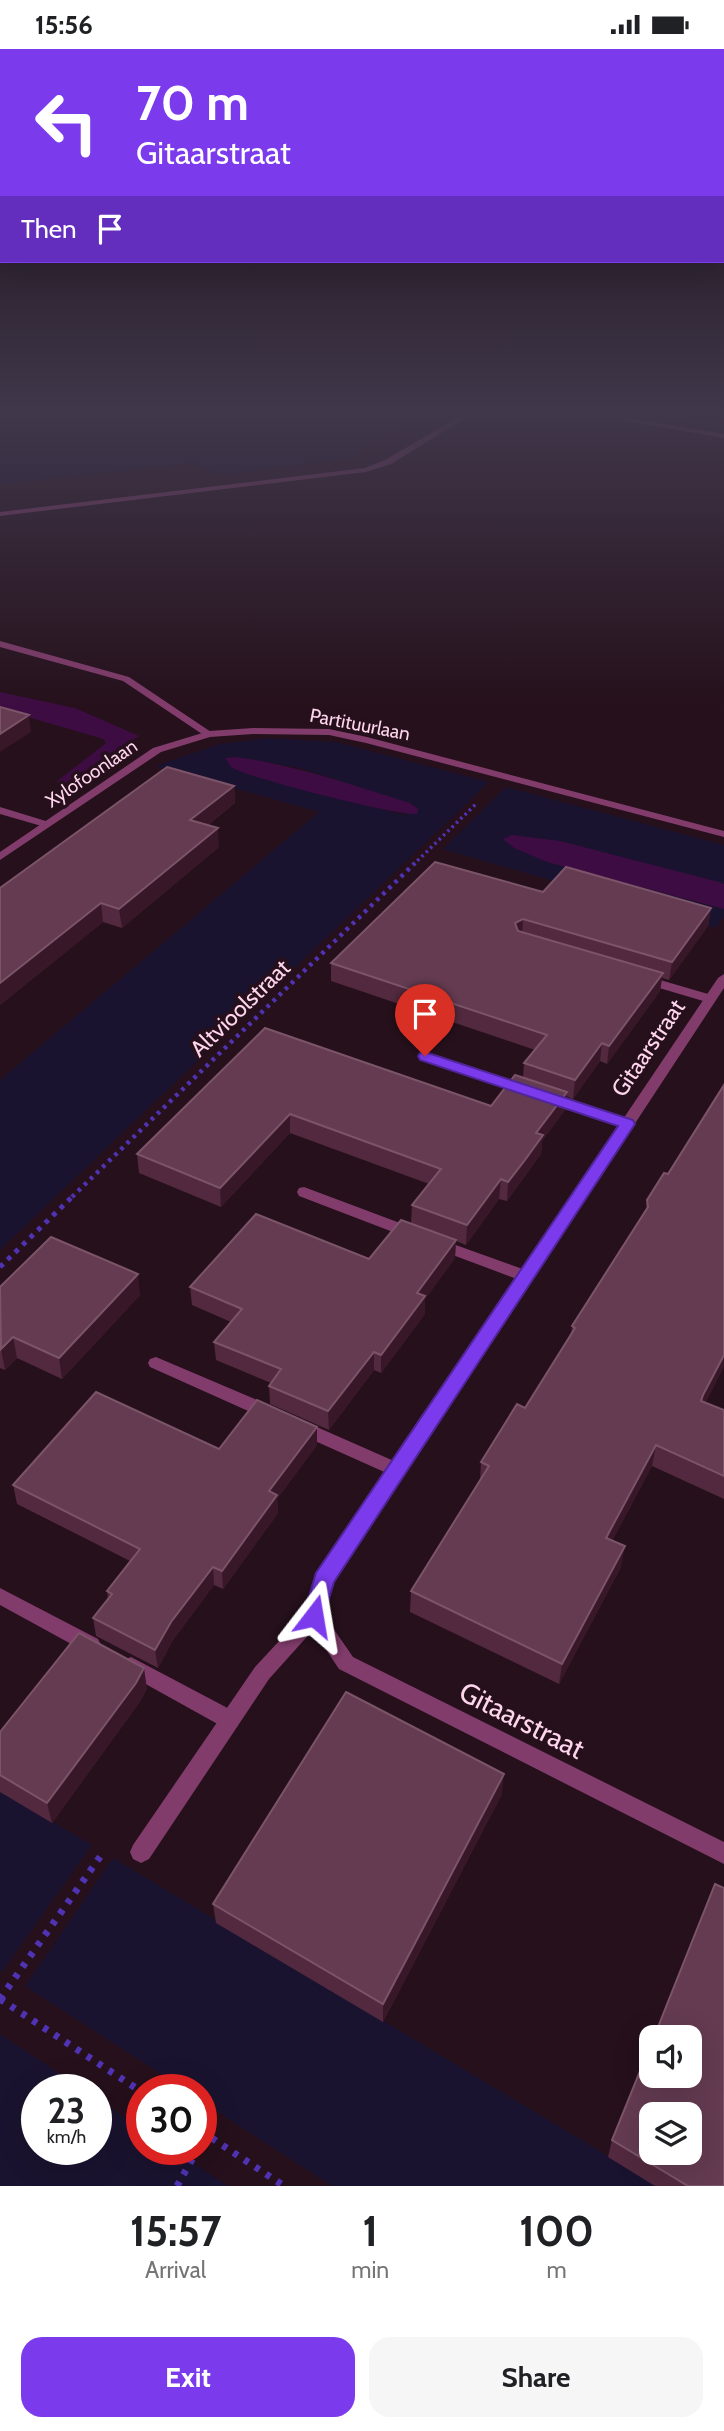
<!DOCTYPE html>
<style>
:root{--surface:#fff;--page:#f6f6f6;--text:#202124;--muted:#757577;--accent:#7c3aed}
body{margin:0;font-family:Cabin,sans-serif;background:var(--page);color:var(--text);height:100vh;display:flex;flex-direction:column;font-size:26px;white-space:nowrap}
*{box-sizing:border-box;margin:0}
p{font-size:23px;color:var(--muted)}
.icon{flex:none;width:38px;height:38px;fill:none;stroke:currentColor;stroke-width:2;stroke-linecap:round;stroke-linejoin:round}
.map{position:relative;height:2137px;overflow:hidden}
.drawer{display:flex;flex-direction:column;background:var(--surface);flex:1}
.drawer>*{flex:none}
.hud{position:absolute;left:0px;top:0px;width:724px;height:214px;box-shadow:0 7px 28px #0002;background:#7c3aed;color:#fff;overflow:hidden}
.controls{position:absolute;left:639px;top:1976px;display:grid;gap:14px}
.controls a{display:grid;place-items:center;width:63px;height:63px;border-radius:14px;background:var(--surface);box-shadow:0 7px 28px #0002;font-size:35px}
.speed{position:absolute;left:21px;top:2025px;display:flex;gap:14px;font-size:35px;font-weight:700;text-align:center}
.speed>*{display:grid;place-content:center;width:91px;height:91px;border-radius:50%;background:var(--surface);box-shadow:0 7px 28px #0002;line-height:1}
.speed small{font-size:18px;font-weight:400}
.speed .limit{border:10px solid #d22;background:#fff;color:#111}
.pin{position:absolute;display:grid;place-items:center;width:60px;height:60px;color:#fff;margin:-72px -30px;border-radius:50% 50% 50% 0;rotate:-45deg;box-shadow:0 0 7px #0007}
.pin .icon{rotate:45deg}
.me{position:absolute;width:77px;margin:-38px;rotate:14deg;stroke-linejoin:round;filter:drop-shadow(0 0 5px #0008)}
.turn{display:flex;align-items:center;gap:24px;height:147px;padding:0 21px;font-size:32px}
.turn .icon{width:91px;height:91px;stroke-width:2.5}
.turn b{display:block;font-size:49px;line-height:60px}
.then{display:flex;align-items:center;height:66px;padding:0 21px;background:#0003;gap:14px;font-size:26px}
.eta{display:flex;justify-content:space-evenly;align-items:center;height:119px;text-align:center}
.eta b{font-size:42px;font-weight:800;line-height:49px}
.action{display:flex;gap:14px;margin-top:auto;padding:14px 21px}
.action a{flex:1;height:80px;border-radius:21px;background:var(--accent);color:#fff;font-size:28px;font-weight:800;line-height:80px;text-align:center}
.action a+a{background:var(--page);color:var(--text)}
.status{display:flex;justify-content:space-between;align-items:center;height:49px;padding:0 35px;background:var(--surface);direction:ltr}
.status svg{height:19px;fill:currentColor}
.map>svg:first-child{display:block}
</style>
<div class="status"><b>15:56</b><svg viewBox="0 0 49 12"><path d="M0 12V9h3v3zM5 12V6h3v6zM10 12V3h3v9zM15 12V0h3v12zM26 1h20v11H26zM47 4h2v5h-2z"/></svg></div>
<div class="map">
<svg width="724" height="2137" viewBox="0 0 724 2137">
<rect width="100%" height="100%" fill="#25101b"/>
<!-- green -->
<path fill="#1a132f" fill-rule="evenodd" d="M 0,361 L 428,361 L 349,409 L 222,426 L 192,414 L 0,436 Z
M 603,361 L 637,361 L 724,375 L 724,381 Z
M 268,689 L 336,693 L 489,733 L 0,1201 L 0,1031 L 319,763 L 155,717 L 220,695 ZM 236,708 L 299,719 L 338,731 L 408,767 L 231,718 L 226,710 Z
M 506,738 L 724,796 L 724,835 L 633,812 L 689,851 L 724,860 L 724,867 L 716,879 L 443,800 Z
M 0,1742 L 92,1796 L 2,1923 L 0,1922 Z
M 113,1809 L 658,2137 L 332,2137 L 201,2052 L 201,2040 L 184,2040 L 25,1937 Z
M 0,1985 L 83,2040 L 37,2040 L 37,2100 L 96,2100 L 96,2049 L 142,2080 L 142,2100 L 172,2100 L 228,2137 L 0,2137 Z"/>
<!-- water -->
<path fill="#3d0c42" d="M 637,361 L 724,361 L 724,375 Z
M 0,643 L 75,659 L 139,687 L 66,735 L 56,733 L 106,694 L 103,690 L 0,660 Z
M 236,708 C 296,716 352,736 410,754 L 418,760 L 417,765 C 401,768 244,728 231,718 C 231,718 226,710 225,709 Z
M 512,786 L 560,792 L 719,833 L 724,835 L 724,860 L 547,813 L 514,799 L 503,790 Z"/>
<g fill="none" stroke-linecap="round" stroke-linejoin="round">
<!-- path-far4 -->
<path stroke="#5033b3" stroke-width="2.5" stroke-dasharray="2 2.5" stroke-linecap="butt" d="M 507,366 L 529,361"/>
<!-- path-far3 -->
<path stroke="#5033b3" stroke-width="3.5" stroke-dasharray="2.5 3.5" stroke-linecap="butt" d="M 413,816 L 476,755"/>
<!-- path-far2 -->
<path stroke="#5033b3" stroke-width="4.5" stroke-dasharray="3.5 5" stroke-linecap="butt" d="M 72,1148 L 415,814"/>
<!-- path-far1 -->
<path stroke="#5033b3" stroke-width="5" stroke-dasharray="4.5 6" stroke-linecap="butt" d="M 0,1218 L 73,1147"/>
<!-- path -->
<path stroke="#5033b3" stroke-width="7" stroke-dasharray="5 8" stroke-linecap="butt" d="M 0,1950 L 102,1805
M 0,1950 L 142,2043
M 201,2082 L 284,2137
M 201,2094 L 206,2085
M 177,2137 L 198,2100"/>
<!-- service -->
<path fill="#823c6c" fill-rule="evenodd" d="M 643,926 L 715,947 L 716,950 L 710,954 L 639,933 L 637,930 Z
M 425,1003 L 529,1037 L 531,1040 L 529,1043 L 519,1043 L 420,1010 L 418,1007 L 420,1004 Z
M 549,1045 L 632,1072 L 634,1075 L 627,1080 L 544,1052 L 542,1049 L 544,1046 Z
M 304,1138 L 416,1180 L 419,1184 L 416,1188 L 406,1188 L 299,1147 L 297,1143 L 299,1139 Z
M 439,1190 L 531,1223 L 533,1227 L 531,1231 L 525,1233 L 434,1199 L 431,1195 L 434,1191 Z
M 156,1308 L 276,1359 L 279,1364 L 276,1369 L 270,1371 L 264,1369 L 150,1318 L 148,1314 L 150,1310 Z
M 301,1371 L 403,1416 L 406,1421 L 403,1426 L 397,1428 L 391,1426 L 295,1383 L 292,1378 L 295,1373 Z
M 0,1539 L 98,1590 L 101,1596 L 98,1602 L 91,1605 L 84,1602 L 0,1556 Z
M 131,1608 L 237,1664 L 240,1671 L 237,1678 L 230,1680 L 223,1678 L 124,1623 L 121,1617 L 124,1611 Z"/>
<!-- minor -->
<path fill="#823c6c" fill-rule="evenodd" d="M 471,361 L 479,361 L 391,415 L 366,423 L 0,467 L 0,463 L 365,419 L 385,411 Z
M 563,361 L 579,361 L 724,385 L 724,389 Z
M 0,592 L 129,628 L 214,685 L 205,687 L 123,632 L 0,598 Z
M 0,758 L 49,773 L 51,775 L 45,778 L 0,765 Z
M 724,925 L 724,939 L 333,1534 L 324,1566 L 353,1608 L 724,1793 L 724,1815 L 339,1620 L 313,1581 L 269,1630 L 149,1810 L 141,1814 L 133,1810 L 130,1803 L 133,1796 L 255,1618 L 306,1563 L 317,1525 L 718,929 Z"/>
<!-- tertiary -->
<path fill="#823c6c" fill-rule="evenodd" d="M 253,679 L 329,680 L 367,688 L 724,782 L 724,788 L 366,694 L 329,686 L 253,685 L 210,688 L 161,703 L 0,811 L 0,803 L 153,699 L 209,682 Z"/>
</g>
<!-- wall -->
<path fill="#52293e" d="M 234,737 L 235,754 L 208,776 L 219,798 L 122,879 L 103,873 L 0,956 L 0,839 Z
M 543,843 L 711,859 L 708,877 L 669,931 L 662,929 L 660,942 L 607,1015 L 600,1012 L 573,1050 L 566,1047 L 565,1061 L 542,1092 L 541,1105 L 507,1152 L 499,1150 L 466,1196 L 456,1192 L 455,1209 L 425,1250 L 425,1265 L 381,1324 L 374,1321 L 329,1381 L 270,1355 L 269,1337 L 271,1334 L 216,1311 L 214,1293 L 231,1273 L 192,1256 L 190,1238 L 369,1210 L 411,1175 L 412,1156 L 429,1135 L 290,1084 L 221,1158 L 139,1124 L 137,1105 L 265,979 L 491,1057 L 523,1028 L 524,1014 L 535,1001 L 331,932 L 331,914 Z
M 647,1151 L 706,1354 L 724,1361 L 724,1450 L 652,1417 L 612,1492 L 621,1518 L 559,1635 L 410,1563 L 411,1542 L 480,1432 L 481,1413 L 525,1359 L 571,1286 L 572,1277 L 646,1160 Z
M 0,1238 L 140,1246 L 62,1330 L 17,1309 L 5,1321 L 0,1319 Z
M 317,1396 L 277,1450 L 278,1464 L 223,1540 L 214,1536 L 173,1591 L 158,1619 L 96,1587 L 93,1569 L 108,1550 L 107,1542 L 130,1512 L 17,1455 L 13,1436 L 219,1400 Z
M 147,1640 L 139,1654 L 52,1774 L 0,1743 L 0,1683 Z
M 502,1745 L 383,1973 L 216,1874 L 213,1855 Z
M 612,2091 L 724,2137 L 655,2137 L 608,2108 Z"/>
<!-- shaded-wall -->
<path fill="#381728" d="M 29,666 L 31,683 L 0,703 L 0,685 Z
M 234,737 L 235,754 L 191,789 L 190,771 Z
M 218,779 L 219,798 L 122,879 L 119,860 Z
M 101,854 L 103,873 L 0,956 L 0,934 Z
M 711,859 L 708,877 L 669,931 L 672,913 Z
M 523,870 L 522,887 L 514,892 L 515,874 Z
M 663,924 L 660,942 L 607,1015 L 609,997 Z
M 602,994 L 600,1012 L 573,1050 L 575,1031 Z
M 567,1043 L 565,1061 L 542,1092 L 541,1105 L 507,1152 L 508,1133 L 536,1084 Z
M 290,1065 L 290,1084 L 221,1158 L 220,1139 Z
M 501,1130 L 499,1150 L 466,1196 L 467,1176 Z
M 456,1191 L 455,1209 L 425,1250 L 425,1265 L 381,1324 L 381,1306 L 417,1244 Z
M 138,1225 L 140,1246 L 62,1330 L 59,1309 Z
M 13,1288 L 17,1309 L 5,1321 L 1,1300 Z
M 374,1303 L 374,1321 L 329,1381 L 328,1362 Z
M 724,1306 L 724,1318 L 699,1367 L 703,1346 Z
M 317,1378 L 317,1396 L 277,1450 L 278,1464 L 223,1540 L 222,1522 L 269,1442 Z
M 656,1396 L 652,1417 L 603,1509 L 606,1489 Z
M 625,1497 L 621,1518 L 559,1635 L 562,1615 Z
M 213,1518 L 214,1536 L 173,1591 L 158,1619 L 155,1601 L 171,1573 Z
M 144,1619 L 147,1640 L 139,1654 L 52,1774 L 47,1754 Z
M 504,1725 L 502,1745 L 383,1973 L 383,1955 Z"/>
<!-- building -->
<path fill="#643b51" stroke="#7c5469" stroke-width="2" fill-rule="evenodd" d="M 0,658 L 29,666 L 0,685 Z
M 167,718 L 234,737 L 190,771 L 218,779 L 119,860 L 101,854 L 0,934 L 0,839 Z
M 435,813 L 543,843 L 566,818 L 711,859 L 672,913 L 523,870 L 515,874 L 518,882 L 663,924 L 609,997 L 602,994 L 575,1031 L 524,1014 L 547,986 L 331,914 Z
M 265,979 L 491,1057 L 515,1026 L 567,1043 L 536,1084 L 543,1086 L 525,1111 L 508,1133 L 501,1130 L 467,1176 L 412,1156 L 441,1120 L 290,1065 L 220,1139 L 137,1105 Z
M 724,1036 L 724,1306 L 703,1346 L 701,1352 L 724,1361 L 724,1427 L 656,1396 L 606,1489 L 625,1497 L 562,1615 L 411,1542 L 489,1417 L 481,1413 L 517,1355 L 525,1359 L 575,1279 L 572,1277 L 648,1158 L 647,1151 L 664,1124 L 668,1125 Z
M 256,1165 L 369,1210 L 401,1171 L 456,1191 L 417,1244 L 425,1247 L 381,1306 L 374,1303 L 328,1362 L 269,1337 L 281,1320 L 214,1293 L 242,1260 L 190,1238 Z
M 51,1188 L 138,1225 L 59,1309 L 13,1288 L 1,1300 L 0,1238 Z
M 96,1343 L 219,1400 L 257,1351 L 317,1378 L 269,1442 L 277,1446 L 222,1522 L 213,1518 L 171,1573 L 155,1601 L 93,1569 L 112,1545 L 107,1542 L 140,1500 L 13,1436 Z
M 79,1584 L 144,1619 L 136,1634 L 47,1754 L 0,1726 L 0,1683 Z
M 346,1643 L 504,1725 L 383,1955 L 213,1855 Z
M 715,1835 L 724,1839 L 724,2137 L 688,2137 L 612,2091 L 651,1995 L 651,2026 L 690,2026 L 690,1988 L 654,1988 ZM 651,2065 L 690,2065 L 690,2104 L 651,2104 Z"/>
<!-- sky -->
<linearGradient id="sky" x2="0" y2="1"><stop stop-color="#14090f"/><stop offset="0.55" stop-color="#40374a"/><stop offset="1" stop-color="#40374a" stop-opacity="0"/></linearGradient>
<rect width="724" height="660" fill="url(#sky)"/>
<!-- route -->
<path fill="#7c3aed" stroke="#51269a" stroke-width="2" d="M 425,1003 L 633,1071 L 635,1075 L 334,1533 L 322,1574 L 314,1577 L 307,1574 L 303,1567 L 316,1524 L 618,1077 L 420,1011 L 418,1007 L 420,1004 Z"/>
<g text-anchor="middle" stroke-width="7" stroke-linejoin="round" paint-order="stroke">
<!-- far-street labels -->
<g font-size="19" fill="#fed5ed" stroke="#25101b">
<text transform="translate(360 675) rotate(11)" y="7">Partituurlaan</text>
<text transform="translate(91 724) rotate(-34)" y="7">Xylofoonlaan</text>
</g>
<!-- street labels -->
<g font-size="23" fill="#fed5ed" stroke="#25101b">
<text transform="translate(240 959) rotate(-44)" y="8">Altvioolstraat</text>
<text transform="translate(648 999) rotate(-56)" y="8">Gitaarstraat</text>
</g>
<!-- near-street labels -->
<g font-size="28" fill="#fed5ed" stroke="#25101b">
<text transform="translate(522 1671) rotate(27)" y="10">Gitaarstraat</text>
</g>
</g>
</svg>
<div class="controls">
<a><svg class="icon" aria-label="sound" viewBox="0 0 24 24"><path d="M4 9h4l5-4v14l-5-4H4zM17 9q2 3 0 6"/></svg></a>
<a><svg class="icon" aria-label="layers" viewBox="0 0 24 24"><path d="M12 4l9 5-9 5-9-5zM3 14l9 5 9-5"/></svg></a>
</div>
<div class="speed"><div>23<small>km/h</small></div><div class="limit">30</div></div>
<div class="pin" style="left:425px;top:1007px;background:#d93025"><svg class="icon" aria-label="arrive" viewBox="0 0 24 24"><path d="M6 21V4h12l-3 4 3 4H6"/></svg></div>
<svg class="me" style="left:314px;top:1567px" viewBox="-20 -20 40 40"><path d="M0-17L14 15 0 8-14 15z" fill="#7c3aed" stroke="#fff" stroke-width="4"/></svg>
<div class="hud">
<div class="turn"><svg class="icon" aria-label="left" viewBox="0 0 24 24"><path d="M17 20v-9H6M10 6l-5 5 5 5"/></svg><div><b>70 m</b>Gitaarstraat</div></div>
<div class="then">Then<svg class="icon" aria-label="arrive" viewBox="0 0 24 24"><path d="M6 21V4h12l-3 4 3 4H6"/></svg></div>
</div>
</div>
<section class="drawer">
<div class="eta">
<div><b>15:57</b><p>Arrival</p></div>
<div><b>1</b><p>min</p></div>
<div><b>100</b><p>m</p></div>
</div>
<div class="action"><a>Exit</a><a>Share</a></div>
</section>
